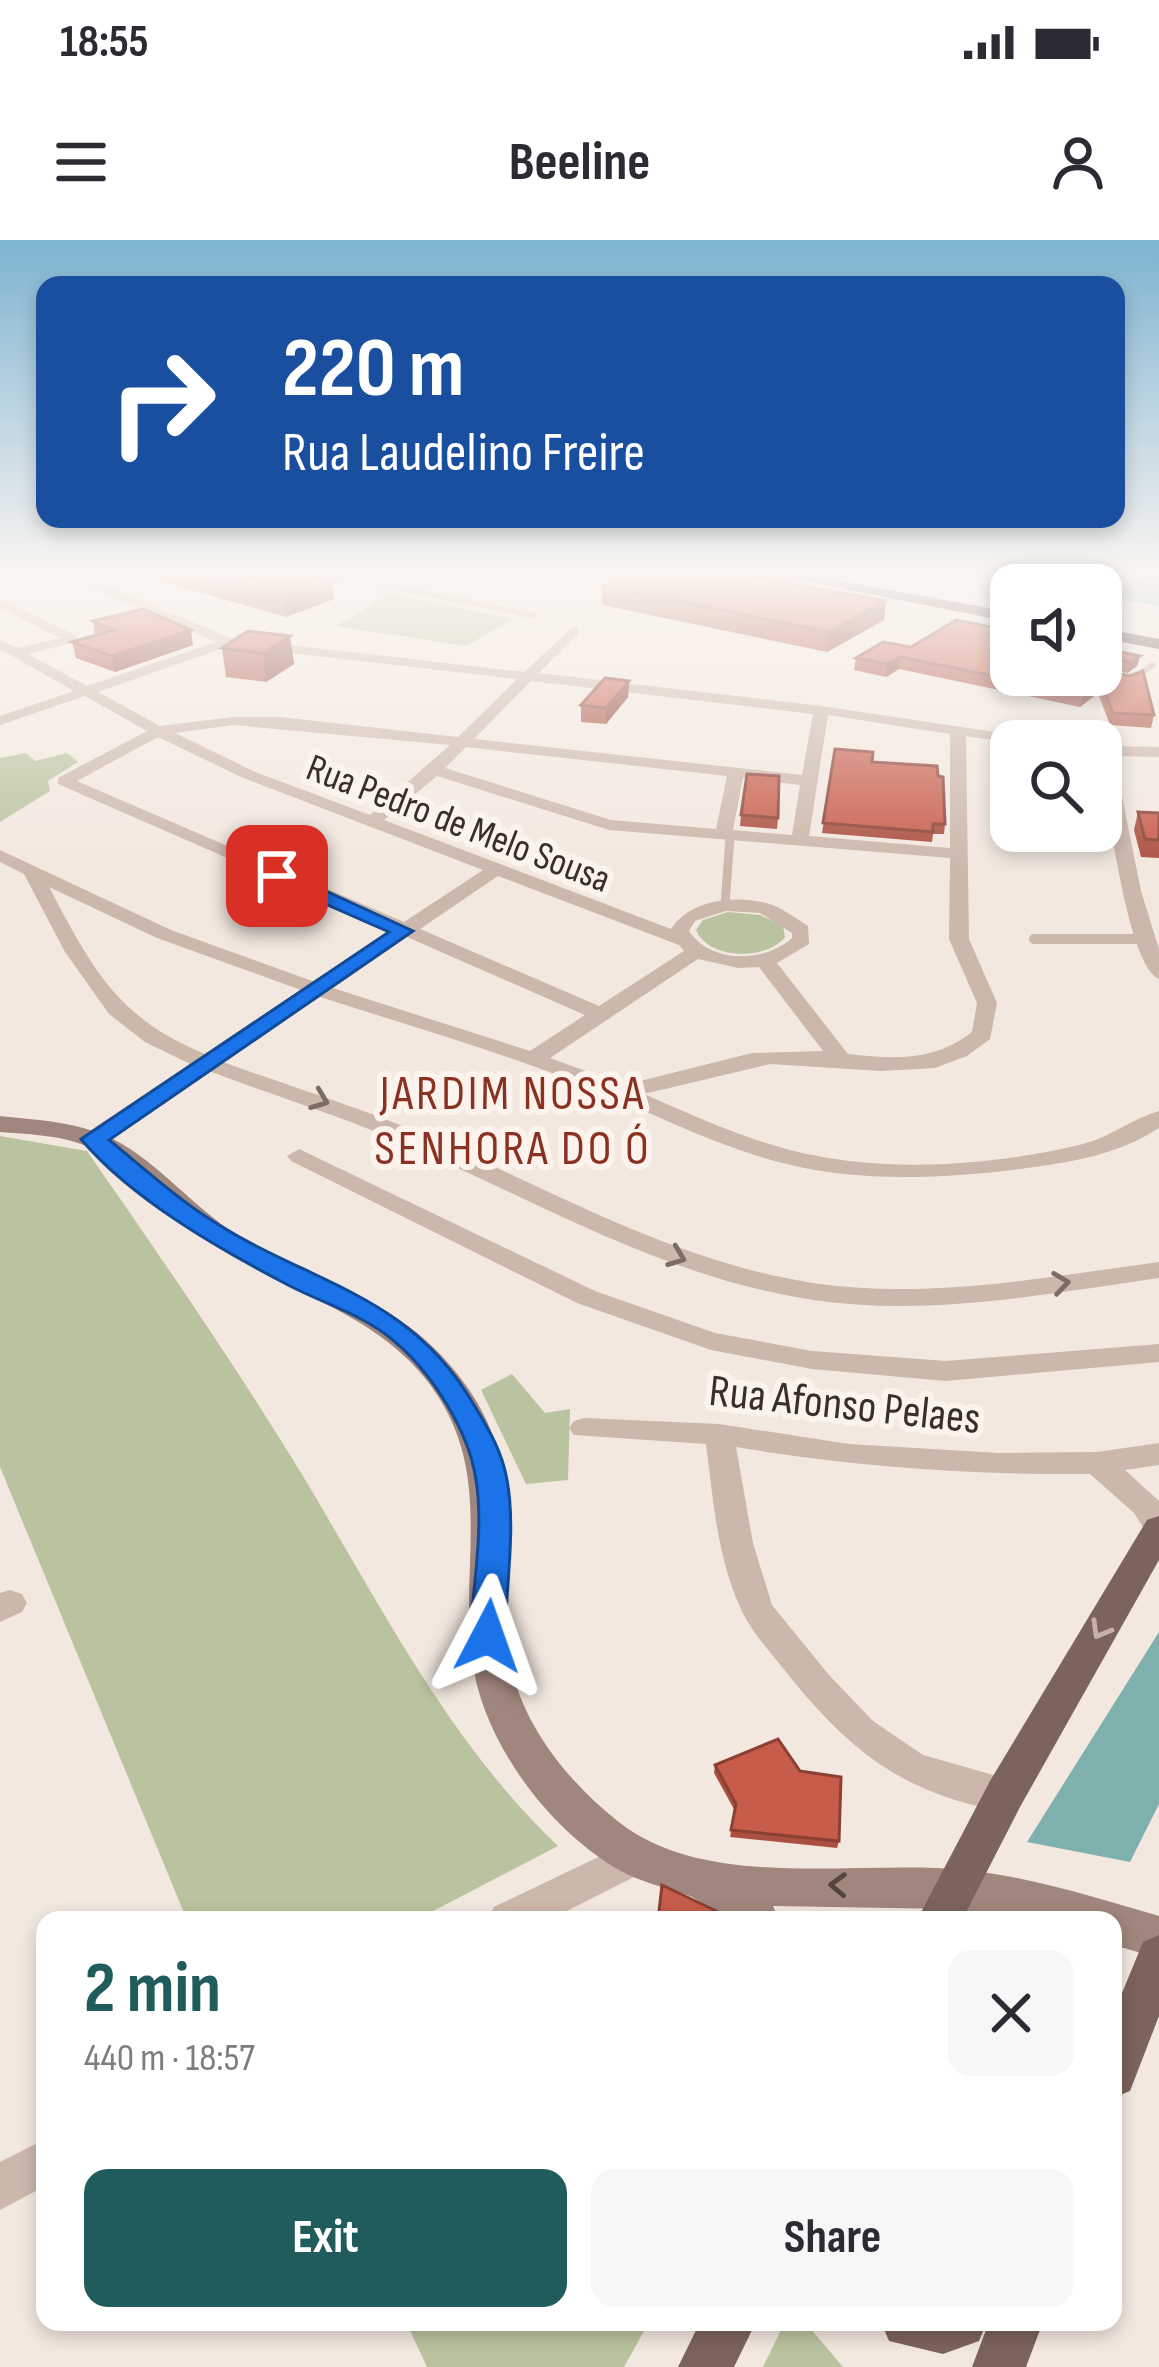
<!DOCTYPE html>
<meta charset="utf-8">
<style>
:root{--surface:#fff;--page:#f7f7f7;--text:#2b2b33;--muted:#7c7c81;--accent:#1f5c5b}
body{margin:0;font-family:"Sofia Sans Condensed",sans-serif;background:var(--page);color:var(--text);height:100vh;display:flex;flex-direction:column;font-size:45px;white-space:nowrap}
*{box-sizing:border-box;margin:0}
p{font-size:39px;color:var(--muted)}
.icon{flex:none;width:66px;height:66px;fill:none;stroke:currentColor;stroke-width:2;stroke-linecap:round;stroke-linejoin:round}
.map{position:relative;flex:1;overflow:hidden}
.sheet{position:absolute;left:36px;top:1671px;width:1086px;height:420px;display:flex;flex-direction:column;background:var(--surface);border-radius:24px;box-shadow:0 6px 18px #0003}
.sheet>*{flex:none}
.guide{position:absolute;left:36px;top:36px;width:1089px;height:252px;border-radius:24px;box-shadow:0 6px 18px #0003;background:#1a4fa0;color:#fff;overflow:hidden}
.controls{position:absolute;left:990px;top:324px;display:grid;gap:24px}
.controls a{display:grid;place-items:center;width:132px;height:132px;border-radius:24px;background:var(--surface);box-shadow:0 6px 18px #0003;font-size:60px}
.pin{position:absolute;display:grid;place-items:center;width:102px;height:102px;color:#fff;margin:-51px;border-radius:24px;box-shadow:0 6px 18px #0006}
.me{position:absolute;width:132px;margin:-66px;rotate:4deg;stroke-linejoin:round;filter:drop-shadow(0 0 9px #0008)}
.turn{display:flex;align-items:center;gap:42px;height:252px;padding:0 48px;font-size:54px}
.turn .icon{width:156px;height:156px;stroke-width:2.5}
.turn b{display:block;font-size:84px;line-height:102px}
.round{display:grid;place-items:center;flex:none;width:126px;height:126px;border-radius:24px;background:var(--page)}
.summary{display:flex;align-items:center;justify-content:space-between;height:204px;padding:0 48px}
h1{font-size:72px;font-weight:700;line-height:90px;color:var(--accent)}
.button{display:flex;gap:24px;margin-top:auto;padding:24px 48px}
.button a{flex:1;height:138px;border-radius:24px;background:var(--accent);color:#fff;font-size:48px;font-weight:700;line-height:138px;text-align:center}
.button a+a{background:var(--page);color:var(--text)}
.status{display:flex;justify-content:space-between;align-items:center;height:84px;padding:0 60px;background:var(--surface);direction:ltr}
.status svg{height:33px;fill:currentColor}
header{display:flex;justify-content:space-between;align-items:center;height:156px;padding:0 48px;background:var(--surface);font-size:54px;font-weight:700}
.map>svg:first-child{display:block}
</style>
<div class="status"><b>18:55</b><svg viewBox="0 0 49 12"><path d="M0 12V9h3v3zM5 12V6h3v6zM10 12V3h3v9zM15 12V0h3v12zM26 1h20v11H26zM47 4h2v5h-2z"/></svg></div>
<header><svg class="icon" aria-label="menu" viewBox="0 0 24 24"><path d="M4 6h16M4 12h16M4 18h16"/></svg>Beeline<svg class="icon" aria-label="person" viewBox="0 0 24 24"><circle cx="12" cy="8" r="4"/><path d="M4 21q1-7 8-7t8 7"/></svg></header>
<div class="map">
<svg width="1159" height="2127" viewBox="0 0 1159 2127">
<rect width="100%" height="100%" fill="#f3e8e0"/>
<!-- green -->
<path fill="#bac39f" d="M 390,353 L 514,379 L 466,406 L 336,386 Z
M 26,513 L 35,521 L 67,513 L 78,522 L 48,541 L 50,551 L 0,582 L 0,518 Z
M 728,672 L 760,675 L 783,686 L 785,697 C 766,721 709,720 696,690 L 703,680 Z
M 0,896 L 87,911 C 160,1016 233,1122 300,1231 C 377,1359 449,1503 558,1606 L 416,1680 L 187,1680 L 0,1227 Z
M 512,1134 L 545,1173 L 570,1169 L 568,1240 L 526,1244 L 481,1150 Z
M 406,2082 L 649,2082 L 624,2127 L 427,2127 Z
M 785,2082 L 805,2082 L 843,2127 L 763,2127 Z"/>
<!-- water -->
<path fill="#7eb1ae" d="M 972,334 L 1159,334 L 1159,366 L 1101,356 L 1101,345 L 1036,345 Z
M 1159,1392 L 1159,1564 L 1130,1622 L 1027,1602 Z"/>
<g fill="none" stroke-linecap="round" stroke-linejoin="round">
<!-- lane-far2 -->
<path stroke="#ccb7ab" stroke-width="6" d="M 307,334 L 343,342
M 333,334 L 535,376
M 1101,423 L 1109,414
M 1097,435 L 1129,441 L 1153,425"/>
<!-- lane-far1 -->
<path stroke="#ccb7ab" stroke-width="9" d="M 725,665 L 730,597"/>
<!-- lane -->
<path stroke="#ccb7ab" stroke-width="10" d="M 1034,699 L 1143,699"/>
<!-- street -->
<path fill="#ccb7ab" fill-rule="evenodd" d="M 61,334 L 77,334 L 231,398 L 524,432 L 575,385 L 580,392 L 539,433 L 821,466 L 1034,498 L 1037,501 L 1011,503 L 966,496 L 969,699 L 997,763 L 990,799 L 967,816 L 935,828 L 881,831 L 770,824 L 644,854 C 692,875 740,897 790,910 C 881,934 993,926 1083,904 C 1111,897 1133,878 1159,871 L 1159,888 C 1118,915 1068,923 1020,929 C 940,939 854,943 775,921 C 701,901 634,863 563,837 C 483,807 401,783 320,757 L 223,822 C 292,847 362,868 429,897 C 555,952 676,1022 813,1043 C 927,1060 1046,1037 1159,1022 L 1159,1038 C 1046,1054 928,1077 814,1060 C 670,1039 545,966 414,908 C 347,878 277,857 209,831 L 101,904 L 85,904 L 81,899 L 85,894 L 190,824 L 145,802 L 109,774 L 65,712 L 24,634 L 0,622 L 0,610 L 171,690 L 315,742 L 392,690 L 58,544 L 58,538 L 147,491 L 85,456 L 0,485 L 0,476 L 74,451 L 0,409 L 0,400 L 18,408 L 60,398 L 0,368 L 0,359 L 77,396 L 77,402 L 28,414 L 87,446 L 216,402 ZM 229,406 L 517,439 L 458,497 L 280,477 L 233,477 L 160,486 L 98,452 ZM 531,441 L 813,474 L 802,535 L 474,499 ZM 828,475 L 950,494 L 950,608 L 809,596 ZM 233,485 L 450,505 L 370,575 L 253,531 L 175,493 ZM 158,497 L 241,537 L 483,630 L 404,682 L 77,541 ZM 466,507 L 727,536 L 716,589 L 611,580 L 445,528 ZM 437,536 L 609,590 L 950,618 L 949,699 L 977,763 L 972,792 C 933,822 895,819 848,814 L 777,723 L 809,704 L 808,686 C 795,678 780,666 766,663 C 733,655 690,660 671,689 L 384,580 ZM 743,538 L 800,545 L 792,595 L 733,590 ZM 498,636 L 679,705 L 684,711 L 599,766 L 420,689 ZM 49,647 L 157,698 L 301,750 L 205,814 C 117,778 92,728 49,647 ZM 726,671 L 760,673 L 792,693 L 792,698 C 764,723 711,724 689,691 L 695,681 ZM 407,697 L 585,775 L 530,811 L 333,748 ZM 698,719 L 738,728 L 759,727 L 823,811 L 752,813 L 624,845 L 550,818 Z
M 1101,506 L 1159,507 L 1159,517 L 1114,516 L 1141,651 L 1159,709 L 1159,739 C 1127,725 1109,567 1101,529 Z
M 299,909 L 595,1051 L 715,1093 L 812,1111 L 946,1121 L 1159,1104 L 1159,1122 L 946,1141 L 812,1129 L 711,1110 L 577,1063 L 291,921 L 287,916 Z
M 584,1178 L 719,1184 L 849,1204 L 999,1213 L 1097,1212 L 1159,1203 L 1159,1225 L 1125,1230 L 1159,1261 L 1159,1299 L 1148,1295 L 1134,1273 L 1090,1234 C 970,1235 854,1227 736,1207 L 753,1303 L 772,1365 L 829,1435 L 873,1481 L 923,1515 L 1018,1542 L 1024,1554 L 1018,1566 C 998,1573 976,1566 955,1560 C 878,1536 831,1489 782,1427 C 767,1408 750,1390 740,1367 C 717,1316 713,1258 706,1204 L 574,1195 L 569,1188 L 574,1181 Z
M 10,1350 L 22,1354 L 27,1363 L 22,1372 L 0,1382 L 0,1353 Z
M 636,1599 L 650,1605 L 655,1617 L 650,1629 L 549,1680 L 488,1680 L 494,1667 Z
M 45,1899 L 45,1946 L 0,1970 L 0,1922 Z"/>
<!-- secondary -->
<path fill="#a0867c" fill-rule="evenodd" d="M 0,876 C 38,880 80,882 115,900 C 160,924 193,967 236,994 C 303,1036 384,1055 439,1113 C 542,1221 489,1301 510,1421 C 522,1486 570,1544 620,1583 C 710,1652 859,1619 965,1630 C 1032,1637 1096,1658 1159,1676 L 1159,1718 L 1113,1705 L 1113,1680 L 1021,1680 L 949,1669 L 773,1666 L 779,1680 C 763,1680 740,1684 724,1680 C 711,1676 701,1659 687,1655 C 664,1647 640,1642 619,1630 C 548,1589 482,1501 472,1419 C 460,1329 491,1244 441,1161 C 392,1078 295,1056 219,1008 C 170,978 135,925 81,904 C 56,895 26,894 0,892 Z"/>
<!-- primary -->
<path fill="#7c635b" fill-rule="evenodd" d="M 1159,1276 L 1159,1320 L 1020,1567 L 962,1680 L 917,1680 L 990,1541 L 1147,1280 Z
M 1159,1695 L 1159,1776 L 1130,1851 L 1113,1858 L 1113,1775 L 1143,1702 Z
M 700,2082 L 756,2082 L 734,2127 L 678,2127 Z
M 881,2082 L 987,2082 L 979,2101 L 943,2114 L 889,2101 Z
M 989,2082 L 1043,2082 L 1026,2127 L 972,2127 Z"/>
<!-- highway -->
<path fill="#5b4741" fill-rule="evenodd" d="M 768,334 L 802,334 L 1011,372 L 1011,382 Z
M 1101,388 L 1159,399 L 1159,409 L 1101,398 Z"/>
</g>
<!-- wall -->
<path fill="#ab4f40" d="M 136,334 L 306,334 L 334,359 L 286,377 Z
M 602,346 L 886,361 L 884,380 L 827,412 L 602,365 Z
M 93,381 L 193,405 L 115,432 L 76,418 L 72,402 L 95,396 Z
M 290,396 L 294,424 L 266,442 L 226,437 L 222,408 Z
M 911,407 L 1101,435 L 1154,475 L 1151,488 L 1110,485 L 1098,453 L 1080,467 L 899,429 L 886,437 L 854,430 L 856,418 Z
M 1140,416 L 1137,426 L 1127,433 L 1105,429 L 1108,418 Z
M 629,441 L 628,457 L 606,484 L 581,482 L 581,465 Z
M 835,509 L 872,522 L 945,584 L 944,594 L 933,594 L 932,602 L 822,593 Z
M 1138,572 L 1159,573 L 1159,618 L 1141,617 L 1134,590 Z
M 741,575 L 778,578 L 777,589 L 740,586 Z
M 715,1525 L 839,1601 L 837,1608 L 730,1597 L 735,1571 L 714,1533 Z"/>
<!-- shaded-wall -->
<path fill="#8b4034" d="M 332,340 L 334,359 L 286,377 L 284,357 Z
M 886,361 L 884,380 L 827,412 L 829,392 Z
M 191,390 L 193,405 L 115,432 L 112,416 Z
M 290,396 L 294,424 L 266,442 L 263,413 Z
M 1140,416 L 1137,426 L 1127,433 L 1130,422 Z
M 900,417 L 899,429 L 886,437 L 887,424 Z
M 629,441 L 628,457 L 606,484 L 606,468 Z
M 1101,441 L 1098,453 L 1080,467 L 1083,454 Z"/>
<!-- building -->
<path fill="#c75c4a" stroke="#8b4034" stroke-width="3" d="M 200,334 L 306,334 L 332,340 L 284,357 Z
M 632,334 L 741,334 L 886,361 L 829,392 L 602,346 Z
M 143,369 L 191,390 L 112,416 L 72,402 L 114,390 L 93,381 Z
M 956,380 L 1011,391 L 1011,435 L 1101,435 L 1101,430 L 1130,436 L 1143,431 L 1154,475 L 1113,473 L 1101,441 L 1083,454 L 900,417 L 887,424 L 856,418 L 883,402 L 911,407 Z
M 248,391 L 290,396 L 263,413 L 222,408 Z
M 1115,411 L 1140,416 L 1130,422 L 1108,418 Z
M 605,438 L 629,441 L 606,468 L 581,465 Z
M 835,509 L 873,512 L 872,522 L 937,526 L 938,536 L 943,537 L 945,584 L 933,584 L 933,592 L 823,583 Z
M 747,534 L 779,536 L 778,578 L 741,575 Z
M 1138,572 L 1159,573 L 1159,600 L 1145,599 Z
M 778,1499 L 800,1531 L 841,1537 L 839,1601 L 731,1590 L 736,1564 L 715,1525 Z
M 662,1645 L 735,1680 L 658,1680 Z"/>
<!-- one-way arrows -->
<defs><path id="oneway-chevron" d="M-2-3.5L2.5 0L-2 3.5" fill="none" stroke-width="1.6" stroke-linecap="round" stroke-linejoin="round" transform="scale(3)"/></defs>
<g stroke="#7c6c64">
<use href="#oneway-chevron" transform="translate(320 860) rotate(21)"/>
<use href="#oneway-chevron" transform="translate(677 1017) rotate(21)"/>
<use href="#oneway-chevron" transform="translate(1061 1043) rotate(-8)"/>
</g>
<use stroke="#c2b2ab" href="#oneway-chevron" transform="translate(1100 1390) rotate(120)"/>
<use stroke="#54443e" href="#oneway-chevron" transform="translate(838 1645) rotate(-178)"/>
<!-- sky -->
<linearGradient id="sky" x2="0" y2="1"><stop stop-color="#7db3d1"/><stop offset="0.53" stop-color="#faf5f1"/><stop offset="1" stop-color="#faf5f1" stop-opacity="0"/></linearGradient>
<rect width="1159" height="632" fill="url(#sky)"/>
<!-- route -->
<path fill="#1a73e8" stroke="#114b97" stroke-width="3" d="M 271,632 L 284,632 L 413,691 L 109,900 C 139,924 169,952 202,974 C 303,1043 408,1050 474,1165 C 489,1190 502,1211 507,1240 C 516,1288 506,1346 505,1396 L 500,1405 L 475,1405 L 470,1396 C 473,1346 484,1289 476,1240 C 469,1191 432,1133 394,1101 C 364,1075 325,1064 290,1046 C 221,1010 131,959 81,899 L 389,692 L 271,640 Z"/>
<g text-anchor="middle" stroke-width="12" stroke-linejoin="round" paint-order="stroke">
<!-- far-street labels -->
<g font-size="39" fill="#3a2e2a" stroke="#fbf3ec">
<text transform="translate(459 582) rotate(21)" y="14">Rua Pedro de Melo Sousa</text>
</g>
<!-- street labels -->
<g font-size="45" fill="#3a2e2a" stroke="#fbf3ec">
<text transform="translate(845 1163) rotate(6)" y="16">Rua Afonso Pelaes</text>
</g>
<!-- neighbourhood labels -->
<g font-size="48" letter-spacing="3" fill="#8a3122" stroke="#fbf3ec">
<text x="513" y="869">JARDIM NOSSA<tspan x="513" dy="55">SENHORA DO Ó</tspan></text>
</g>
</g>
</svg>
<div class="controls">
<a><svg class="icon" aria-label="sound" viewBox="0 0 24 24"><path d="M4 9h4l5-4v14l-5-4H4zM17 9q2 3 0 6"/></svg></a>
<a><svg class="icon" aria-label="search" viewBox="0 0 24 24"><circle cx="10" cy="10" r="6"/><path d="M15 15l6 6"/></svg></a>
</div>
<div class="pin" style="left:277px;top:636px;background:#d93025"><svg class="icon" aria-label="arrive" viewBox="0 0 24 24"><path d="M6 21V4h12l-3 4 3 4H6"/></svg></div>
<svg class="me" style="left:488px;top:1396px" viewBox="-20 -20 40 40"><path d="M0-17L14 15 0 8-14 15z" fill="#1a73e8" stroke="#fff" stroke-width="4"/></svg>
<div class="guide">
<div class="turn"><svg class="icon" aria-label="right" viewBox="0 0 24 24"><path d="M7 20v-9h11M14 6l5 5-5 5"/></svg><div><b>220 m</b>Rua Laudelino Freire</div></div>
</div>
<section class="sheet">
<div class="summary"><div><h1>2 min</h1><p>440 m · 18:57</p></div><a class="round"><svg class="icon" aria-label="close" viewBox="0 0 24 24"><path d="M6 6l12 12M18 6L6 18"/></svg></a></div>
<div class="button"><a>Exit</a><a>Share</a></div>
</section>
</div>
